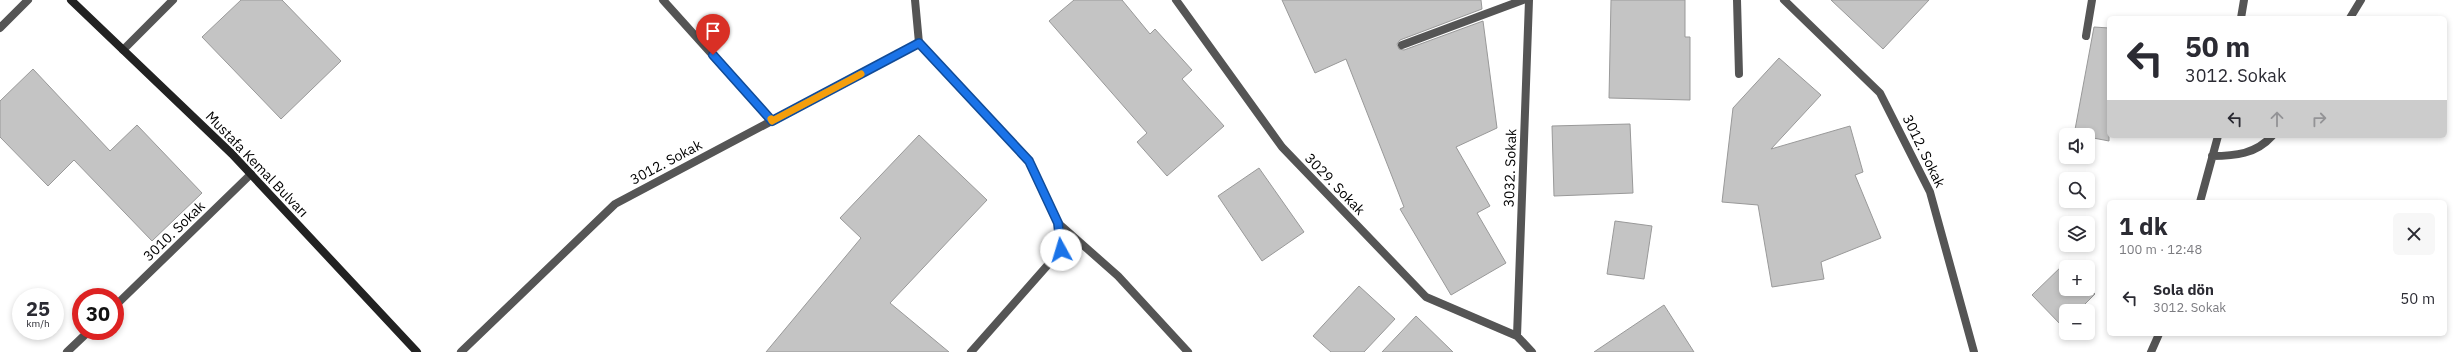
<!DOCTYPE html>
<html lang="tr">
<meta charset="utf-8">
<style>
:root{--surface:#fff;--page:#f7f7f7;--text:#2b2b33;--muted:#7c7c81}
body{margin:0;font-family:"IBM Plex Sans",sans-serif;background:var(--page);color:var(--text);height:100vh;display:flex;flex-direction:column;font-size:15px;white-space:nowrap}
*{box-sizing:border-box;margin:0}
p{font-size:13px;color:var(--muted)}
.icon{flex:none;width:22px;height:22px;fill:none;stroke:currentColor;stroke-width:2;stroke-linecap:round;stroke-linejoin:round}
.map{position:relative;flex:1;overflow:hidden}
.side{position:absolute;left:2107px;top:200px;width:340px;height:136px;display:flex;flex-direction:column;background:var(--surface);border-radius:6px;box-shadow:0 2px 6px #0003}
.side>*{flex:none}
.hud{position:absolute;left:2107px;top:16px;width:340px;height:122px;border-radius:6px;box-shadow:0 2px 6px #0003;background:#fff;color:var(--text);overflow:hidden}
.controls{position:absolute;left:2059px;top:128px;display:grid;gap:8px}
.controls a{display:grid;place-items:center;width:36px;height:36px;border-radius:6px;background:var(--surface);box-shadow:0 2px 6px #0003;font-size:20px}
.speed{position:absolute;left:12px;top:288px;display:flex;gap:8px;font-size:20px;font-weight:700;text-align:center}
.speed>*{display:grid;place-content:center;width:52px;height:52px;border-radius:50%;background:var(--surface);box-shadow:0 2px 6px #0003;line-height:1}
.speed small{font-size:10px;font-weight:400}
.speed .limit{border:6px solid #d22;background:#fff;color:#111}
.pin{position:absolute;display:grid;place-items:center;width:34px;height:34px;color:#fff;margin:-41px -17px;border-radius:50% 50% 50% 0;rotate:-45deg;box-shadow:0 0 4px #0007}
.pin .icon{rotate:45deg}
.me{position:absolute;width:44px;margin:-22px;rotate:354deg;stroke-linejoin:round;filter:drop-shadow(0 0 3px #0008)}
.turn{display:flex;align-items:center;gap:14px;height:84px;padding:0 12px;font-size:18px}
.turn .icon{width:52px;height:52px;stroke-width:2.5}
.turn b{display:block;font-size:28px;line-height:34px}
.lanes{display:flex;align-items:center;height:38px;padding:0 12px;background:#0003;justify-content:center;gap:20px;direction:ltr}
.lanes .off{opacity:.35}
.round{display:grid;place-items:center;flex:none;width:42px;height:42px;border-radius:6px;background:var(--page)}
.overview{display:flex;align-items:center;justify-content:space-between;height:68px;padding:0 12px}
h1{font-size:24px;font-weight:700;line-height:30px}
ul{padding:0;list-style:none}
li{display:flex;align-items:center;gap:12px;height:60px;padding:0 12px}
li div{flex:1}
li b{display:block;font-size:15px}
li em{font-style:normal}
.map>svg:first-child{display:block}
</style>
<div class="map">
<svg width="2463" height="352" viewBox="0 0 2463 352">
<rect width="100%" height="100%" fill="#fff"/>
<!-- building -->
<path fill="#c4c4c4" stroke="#999" d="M 241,0 L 282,0 L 341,61 L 281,119 L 202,37 Z
M 1074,0 L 1122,0 L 1150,34 L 1155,29 L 1192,70 L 1182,79 L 1224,126 L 1167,176 L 1137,142 L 1147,133 L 1049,21 Z
M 1282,0 L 1481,0 L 1482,9 L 1400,40 L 1397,44 L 1399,49 L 1404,50 L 1483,21 L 1497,128 L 1456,147 L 1490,206 L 1477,213 L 1506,263 L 1451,295 L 1400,209 L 1404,207 L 1346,59 L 1315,73 Z
M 1611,0 L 1685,0 L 1685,37 L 1690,37 L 1690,100 L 1609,98 Z
M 1831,0 L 1929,0 L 1883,49 Z
M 2094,27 L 2109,28 L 2109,141 L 2088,137 L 2088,135 L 2074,135 Z
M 1779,58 L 1821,95 L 1771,149 L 1850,126 L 1863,172 L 1855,175 L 1881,238 L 1821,262 L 1824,279 L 1772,287 L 1758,205 L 1722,202 L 1733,108 Z
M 33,69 L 110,151 L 137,125 L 202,193 L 152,241 L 74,160 L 48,186 L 0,137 L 0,101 Z
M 1630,124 L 1633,193 L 1554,196 L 1552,126 Z
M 919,135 L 987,200 L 890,303 L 949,352 L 766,352 L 861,238 L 840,218 Z
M 1259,168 L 1304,232 L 1262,261 L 1218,196 Z
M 1615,221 L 1652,226 L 1644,279 L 1607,274 Z
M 2065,263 L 2069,267 L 2066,267 L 2066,289 L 2088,289 L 2088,287 L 2095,294 L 2078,311 L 2066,311 L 2066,322 L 2062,326 L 2032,295 Z
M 1359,286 L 1395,319 L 1364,352 L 1331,352 L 1313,336 Z
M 1664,305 L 1694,352 L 1594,352 Z
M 1416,316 L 1453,352 L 1382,352 Z"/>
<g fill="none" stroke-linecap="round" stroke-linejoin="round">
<!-- lane -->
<path stroke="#555" stroke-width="8" d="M 1737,0 L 1739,74
M 1402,45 L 1523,0"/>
<!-- street -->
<path stroke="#555" stroke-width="8" d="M 663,0 L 772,121
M 915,0 L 919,43 L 1029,161 L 1058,223 L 1061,250 L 971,352
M 1176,0 L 1282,147 L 1426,297 L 1517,336 L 1532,352
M 1784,0 L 1880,93 L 1930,192 L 1974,352
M 2241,18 L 2244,0
M 2350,18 L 2361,0
M 0,28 L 28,0
M 2086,36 L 2092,0
M 123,50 L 173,0
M 2212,156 C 2235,156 2256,154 2272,136
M 2200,202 L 2218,136
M 1058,223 L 1118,276 L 1188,352
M 115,306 L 251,174
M 1517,336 L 1529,0
M 67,352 L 89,331
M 461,352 L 615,204 L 919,43
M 2151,352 L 2159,334"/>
<!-- secondary -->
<path stroke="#222" stroke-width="8" d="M 71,0 L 232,154 L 417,352"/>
</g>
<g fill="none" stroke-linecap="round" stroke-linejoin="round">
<defs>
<path id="route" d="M 713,55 L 772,121 L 919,43 L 1029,161 L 1058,223 L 1061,250"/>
</defs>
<!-- route casing -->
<use href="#route" stroke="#114b97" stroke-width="10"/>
<!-- route -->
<use href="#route" stroke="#1a73e8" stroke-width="7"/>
<!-- slow -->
<path stroke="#f59e0b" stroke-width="7" d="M 771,119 L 772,121 L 861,74"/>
</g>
<g text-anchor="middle" stroke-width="3.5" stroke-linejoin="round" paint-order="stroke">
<!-- street labels -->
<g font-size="14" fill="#000" stroke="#fff">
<text transform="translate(1924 151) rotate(64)" y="5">3012. Sokak</text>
<text transform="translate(666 162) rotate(-28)" y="5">3012. Sokak</text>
<text transform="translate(257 164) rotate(46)" y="5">Mustafa Kemal Bulvarı</text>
<text transform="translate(1510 168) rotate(-88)" y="5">3032. Sokak</text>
<text transform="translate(1335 184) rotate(46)" y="5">3029. Sokak</text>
<text transform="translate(174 231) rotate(-44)" y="5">3010. Sokak</text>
</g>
</g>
</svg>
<div class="controls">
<a><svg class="icon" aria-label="sound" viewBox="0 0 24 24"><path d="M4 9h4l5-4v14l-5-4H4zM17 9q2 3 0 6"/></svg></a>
<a><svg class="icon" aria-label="search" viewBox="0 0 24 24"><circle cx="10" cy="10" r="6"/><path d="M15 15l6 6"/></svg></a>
<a><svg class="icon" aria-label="layers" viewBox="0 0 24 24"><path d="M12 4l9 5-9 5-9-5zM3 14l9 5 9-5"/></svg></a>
<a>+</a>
<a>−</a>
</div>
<div class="speed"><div>25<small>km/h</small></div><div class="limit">30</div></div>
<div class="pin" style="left:713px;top:55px;background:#d93025"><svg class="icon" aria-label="arrive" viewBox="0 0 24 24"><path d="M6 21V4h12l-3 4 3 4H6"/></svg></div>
<svg class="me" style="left:1061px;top:250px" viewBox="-20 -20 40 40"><circle r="19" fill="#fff"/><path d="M0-13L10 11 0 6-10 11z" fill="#1a73e8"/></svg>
<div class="hud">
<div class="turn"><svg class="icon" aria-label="left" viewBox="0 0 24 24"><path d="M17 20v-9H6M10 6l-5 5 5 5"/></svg><div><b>50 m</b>3012. Sokak</div></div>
<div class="lanes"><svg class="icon" aria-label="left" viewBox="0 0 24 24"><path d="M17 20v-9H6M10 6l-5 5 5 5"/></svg><svg class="icon off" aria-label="ahead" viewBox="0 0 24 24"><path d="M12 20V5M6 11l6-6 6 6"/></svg><svg class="icon off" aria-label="right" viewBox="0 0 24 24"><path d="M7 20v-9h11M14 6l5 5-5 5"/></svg></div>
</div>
<section class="side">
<div class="overview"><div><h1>1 dk</h1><p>100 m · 12:48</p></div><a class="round"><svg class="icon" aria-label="close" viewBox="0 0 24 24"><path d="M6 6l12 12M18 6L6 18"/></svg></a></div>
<ul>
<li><svg class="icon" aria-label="left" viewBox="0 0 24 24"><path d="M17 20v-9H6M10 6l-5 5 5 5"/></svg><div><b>Sola dön</b><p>3012. Sokak</p></div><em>50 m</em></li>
</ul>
</section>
</div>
